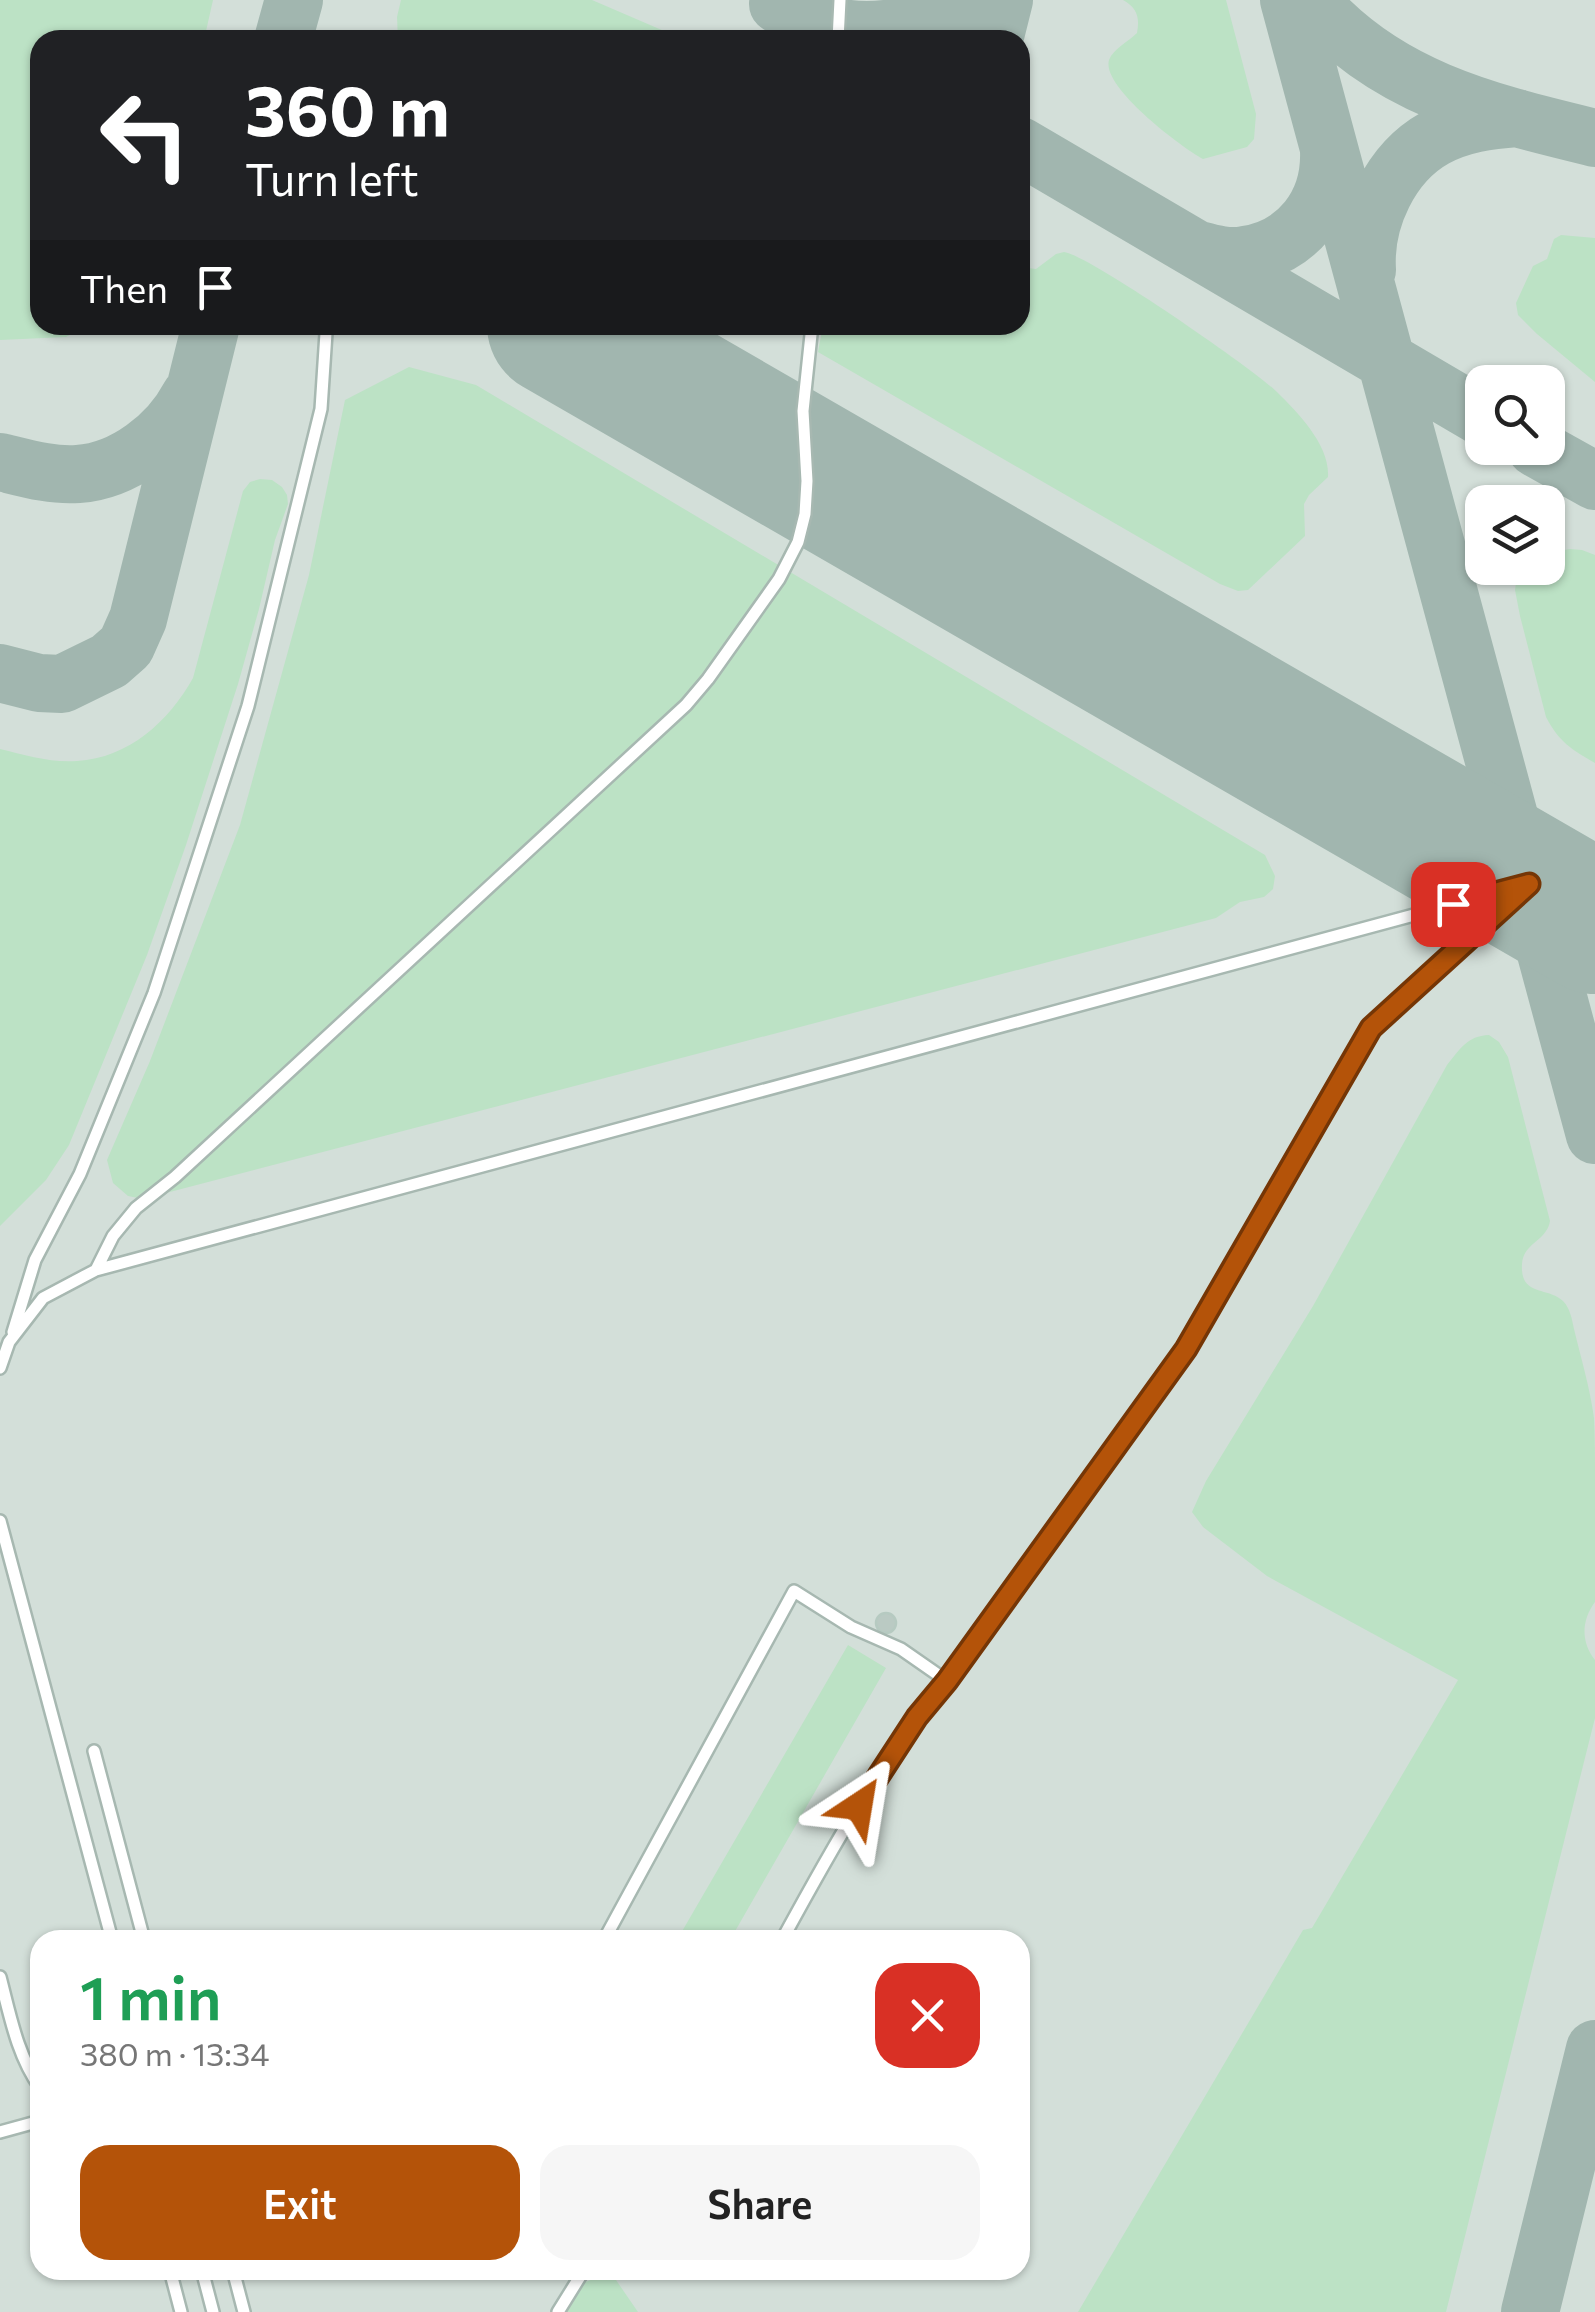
<!DOCTYPE html>
<meta charset="utf-8">
<style>
:root{--surface:#fff;--page:#f6f6f6;--text:#222;--muted:#767676;--accent:#b45309}
body{margin:0;font-family:Commissioner,sans-serif;background:var(--page);color:var(--text);height:100vh;display:flex;flex-direction:column;font-size:38px;white-space:nowrap}
*{box-sizing:border-box;margin:0}
p{font-size:32px;color:var(--muted)}
.icon{flex:none;width:55px;height:55px;fill:none;stroke:currentColor;stroke-width:2;stroke-linecap:round;stroke-linejoin:round}
.map{position:relative;flex:1;overflow:hidden}
.panel{position:absolute;left:30px;top:1930px;width:1000px;height:350px;display:flex;flex-direction:column;background:var(--surface);border-radius:30px;box-shadow:0 2px 8px #0004}
.panel>*{flex:none}
.top-card{position:absolute;left:30px;top:30px;width:1000px;height:305px;border-radius:30px;box-shadow:0 2px 8px #0004;background:#202124;color:#fff;overflow:hidden}
.tools{position:absolute;left:1465px;top:365px;display:grid;gap:20px}
.tools a{display:grid;place-items:center;width:100px;height:100px;border-radius:20px;background:var(--surface);box-shadow:0 2px 8px #0004;font-size:50px}
.pin{position:absolute;display:grid;place-items:center;width:85px;height:85px;color:#fff;margin:-42px;border-radius:20px;box-shadow:0 5px 15px #0006}
.me{position:absolute;width:110px;margin:-55px;rotate:33deg;stroke-linejoin:round;filter:drop-shadow(0 0 8px #0008)}
.turn{display:flex;align-items:center;gap:35px;height:210px;padding:0 50px;font-size:45px}
.turn .icon{width:130px;height:130px;stroke-width:2.5}
.turn b{display:block;font-size:70px;line-height:85px}
.then{display:flex;align-items:center;height:95px;padding:0 50px;background:#0003;gap:20px;font-size:38px}
.round{display:grid;place-items:center;flex:none;width:105px;height:105px;border-radius:30px;background:var(--page)}
.summary{display:flex;align-items:center;justify-content:space-between;height:170px;padding:0 50px}
h1{font-size:60px;font-weight:600;line-height:75px;color:#1e9e55}
.cta{display:flex;gap:20px;margin-top:auto;padding:20px 50px}
.cta a{flex:1;height:115px;border-radius:30px;background:var(--accent);color:#fff;font-size:40px;font-weight:600;line-height:115px;text-align:center}
.cta a+a{background:var(--page);color:var(--text)}
.map>svg:first-child{display:block}
</style>
<div class="map">
<svg width="1595" height="2312" viewBox="0 0 1595 2312">
<rect width="100%" height="100%" fill="#e5efea"/>
<!-- built -->
<path fill="#d3dfd9" fill-rule="evenodd" d="M 0,0 L 1595,0 L 1595,2312 L 0,2312 ZM 40,40 L 1020,40 L 1020,325 L 40,325 ZM 1482,382 L 1548,382 L 1548,448 L 1482,448 ZM 1482,502 L 1548,502 L 1548,568 L 1482,568 ZM 40,1940 L 1020,1940 L 1020,2270 L 40,2270 Z"/>
<!-- green -->
<path fill="#bce2c5" d="M 0,0 L 213,0 L 204,40 L 40,40 L 40,325 L 77,325 L 73,333 L 66,337 L 0,340 Z
M 401,0 L 592,0 L 685,40 L 398,40 L 397,17 Z
M 1123,0 L 1226,0 L 1256,114 L 1254,139 L 1247,147 L 1203,159 C 1181,147 1101,87 1109,60 C 1113,49 1128,42 1137,33 C 1140,17 1137,8 1123,0 Z
M 1561,235 L 1595,238 L 1595,382 L 1537,334 L 1518,315 L 1516,303 L 1533,266 L 1547,259 L 1554,239 Z
M 1064,252 C 1089,255 1255,370 1277,392 C 1298,413 1330,445 1328,477 L 1309,495 L 1304,504 L 1305,536 L 1248,590 L 1238,591 L 1220,584 L 818,352 L 823,325 L 1020,325 L 1020,267 L 1036,269 L 1056,254 Z
M 409,367 L 476,385 L 1265,855 L 1275,876 L 1273,889 L 1264,897 L 1240,902 L 1216,918 L 143,1199 L 128,1196 L 113,1183 L 107,1160 L 150,1061 L 240,825 L 309,575 L 345,400 Z
M 260,479 L 272,480 L 282,487 L 287,495 L 288,504 L 275,540 L 259,609 L 238,684 L 186,845 L 147,955 L 69,1145 L 46,1180 L 0,1226 L 0,749 C 25,755 51,763 77,761 C 129,758 169,721 193,678 L 243,491 L 250,482 Z
M 1570,549 L 1582,550 L 1595,555 L 1595,763 C 1571,749 1559,742 1546,717 L 1520,616 L 1515,590 L 1518,568 L 1548,568 L 1548,553 Z
M 1489,1035 L 1499,1042 L 1508,1057 L 1550,1221 C 1547,1241 1523,1243 1522,1264 C 1520,1297 1547,1286 1563,1301 C 1570,1308 1572,1319 1574,1329 C 1581,1358 1590,1388 1594,1418 C 1595,1438 1595,1460 1595,1480 C 1595,1521 1595,1562 1595,1602 C 1581,1621 1581,1642 1595,1660 L 1595,1718 L 1446,2312 L 1078,2312 L 1303,1930 L 1312,1928 L 1458,1680 L 1267,1576 L 1203,1527 L 1192,1512 L 1206,1481 L 1313,1306 L 1447,1065 C 1460,1049 1467,1036 1489,1035 Z
M 848,1645 L 886,1668 L 730,1940 L 677,1940 Z
M 603,2275 L 616,2280 L 638,2312 L 565,2312 L 583,2283 Z"/>
<g fill="none" stroke-linecap="round" stroke-linejoin="round">
<!-- taxiway -->
<path stroke="#a1b6af" stroke-width="58" d="M 1289,0 L 1595,1135
M 1310,0 C 1385,88 1488,112 1595,138
M 778,4 C 795,11 812,19 830,25 C 874,38 931,24 968,0
M 283,40 L 294,0
M 994,40 L 1004,0
M 1020,146 L 1482,417
M 1199,250 C 1214,254 1229,258 1245,255 C 1298,247 1331,204 1329,151
M 1367,270 C 1364,220 1390,163 1435,138 C 1461,124 1489,120 1517,118
M 1536,448 L 1595,481
M 0,462 C 25,468 52,476 78,474 C 124,471 169,436 190,396
M 0,673 L 39,683 L 62,684 L 109,661 L 126,646 L 138,619 L 211,325
M 1530,2312 L 1595,2049"/>
<!-- runway -->
<path stroke="#a1b6af" stroke-width="142" d="M 558,325 L 1595,923"/>
</g>
<!-- building -->
<path fill="#bacac3" stroke="#b6cac1" stroke-width="2.5" d="M876 1623a10 10 0 1 1 20 0a10 10 0 1 1-20 0Z"/>
<g fill="none" stroke-linecap="round" stroke-linejoin="round">
<defs>
<path id="service" d="M 838,40 L 840,0
M 96,1270 L 113,1236 L 136,1208 L 175,1177 L 686,705 L 708,679 L 779,579 L 798,542 L 805,514 L 807,481 L 803,411 L 812,325
M 13,1332 L 35,1260 L 80,1174 L 154,993 L 248,706 L 321,409 L 326,333 L 323,325
M 0,1368 L 9,1342 L 43,1298 L 96,1270 L 1529,884
M 0,1521 L 112,1940
M 94,1751 L 144,1940
M 604,1940 L 794,1591 L 851,1627 L 901,1649 L 947,1681
M 782,1940 C 831,1850 881,1760 947,1681 L 1186,1349 L 1371,1028 L 1525,887
M 0,1977 C 10,2015 17,2055 40,2087
M 0,2132 L 40,2121
M 170,2270 L 181,2312
M 202,2270 L 213,2312
M 233,2270 L 244,2312
M 558,2312 L 584,2270"/>
</defs>
<!-- service casing -->
<use href="#service" stroke="#a7b8b1" stroke-width="16"/>
<!-- service -->
<use href="#service" stroke="#fff" stroke-width="11"/>
</g>
<g fill="none" stroke-linecap="round" stroke-linejoin="round">
<defs>
<path id="route" d="M 859,1806 L 917,1717 L 947,1681 L 1186,1349 L 1371,1028 L 1529,884 L 1453,904"/>
</defs>
<!-- route casing -->
<use href="#route" stroke="#753606" stroke-width="25"/>
<!-- route -->
<use href="#route" stroke="#b45309" stroke-width="18"/>
</g>
</svg>
<div class="tools">
<a><svg class="icon" aria-label="search" viewBox="0 0 24 24"><circle cx="10" cy="10" r="6"/><path d="M15 15l6 6"/></svg></a>
<a><svg class="icon" aria-label="layers" viewBox="0 0 24 24"><path d="M12 4l9 5-9 5-9-5zM3 14l9 5 9-5"/></svg></a>
</div>
<div class="pin" style="left:1453px;top:904px;background:#d93025"><svg class="icon" aria-label="arrive" viewBox="0 0 24 24"><path d="M6 21V4h12l-3 4 3 4H6"/></svg></div>
<svg class="me" style="left:859px;top:1806px" viewBox="-20 -20 40 40"><path d="M0-17L14 15 0 8-14 15z" fill="#b45309" stroke="#fff" stroke-width="4"/></svg>
<div class="top-card">
<div class="turn"><svg class="icon" aria-label="left" viewBox="0 0 24 24"><path d="M17 20v-9H6M10 6l-5 5 5 5"/></svg><div><b>360 m</b>Turn left</div></div>
<div class="then">Then<svg class="icon" aria-label="arrive" viewBox="0 0 24 24"><path d="M6 21V4h12l-3 4 3 4H6"/></svg></div>
</div>
<section class="panel">
<div class="summary"><div><h1>1 min</h1><p>380 m · 13:34</p></div><a class="round" style="background:#d93025;color:#fff"><svg class="icon" aria-label="close" viewBox="0 0 24 24"><path d="M6 6l12 12M18 6L6 18"/></svg></a></div>
<div class="cta"><a>Exit</a><a>Share</a></div>
</section>
</div>
